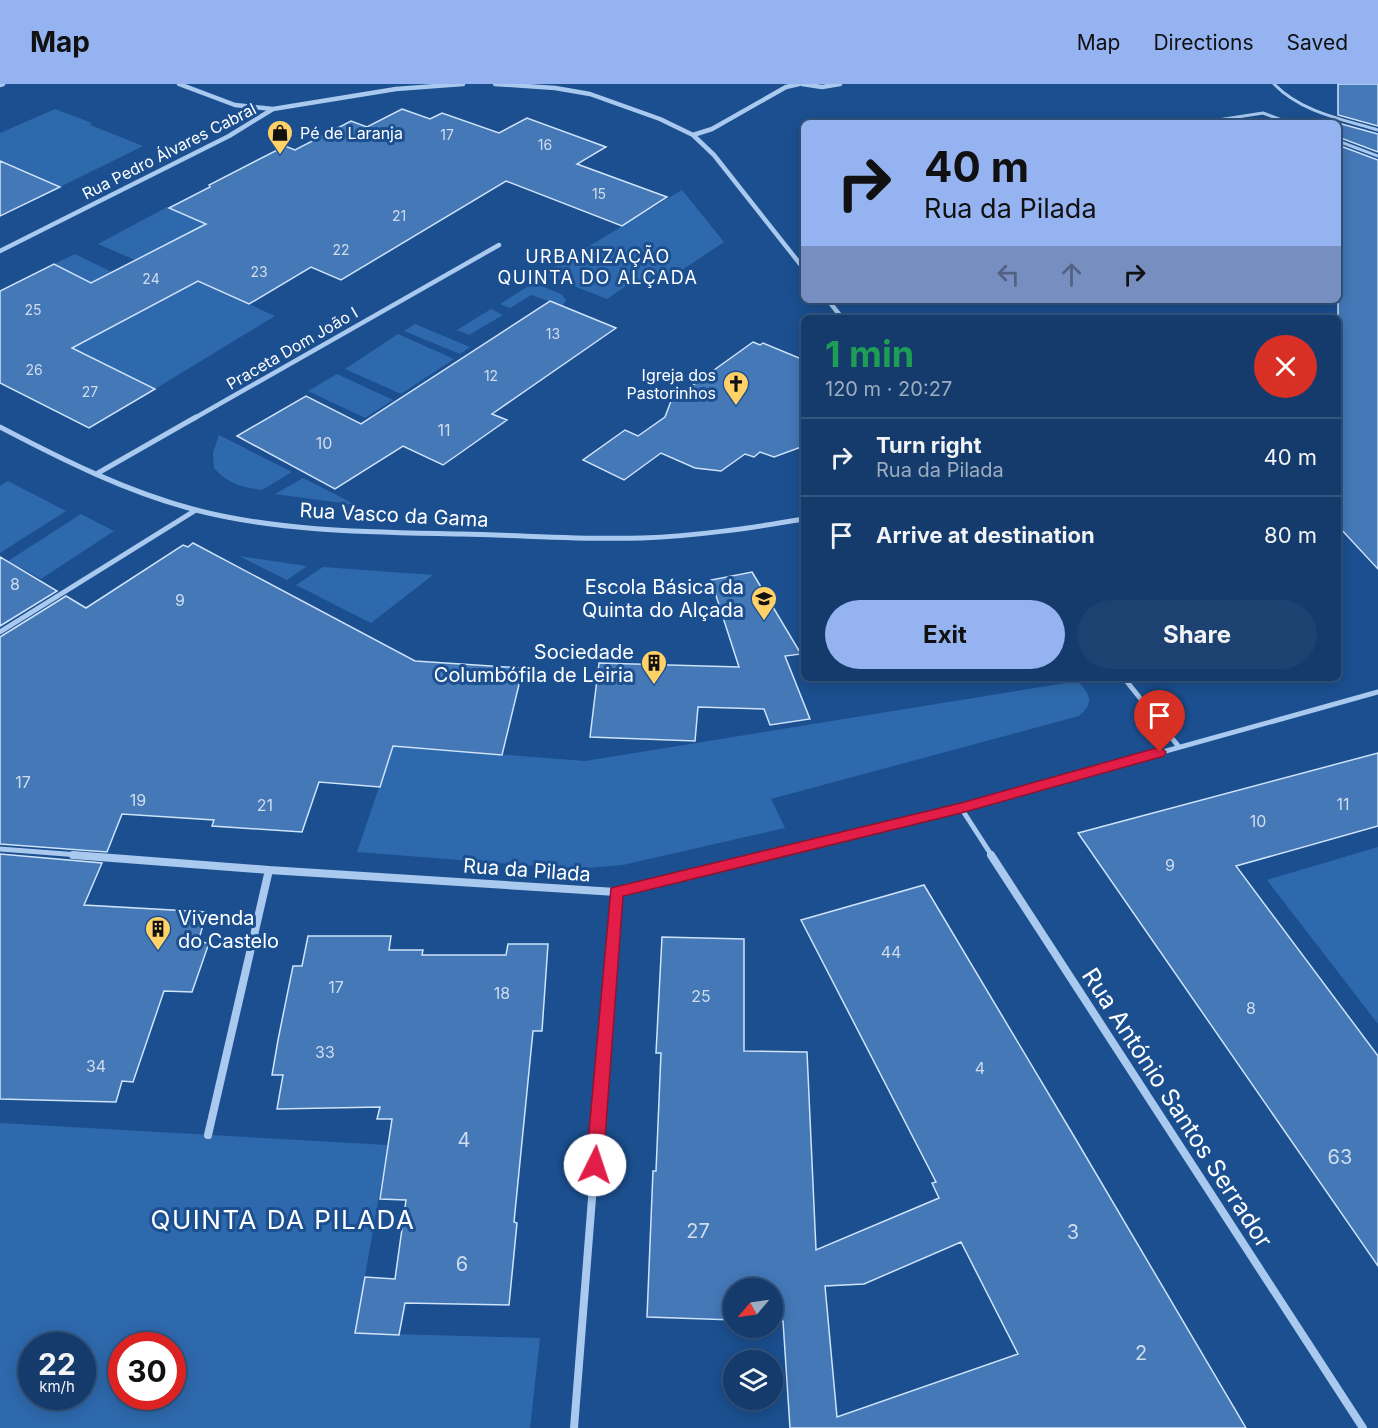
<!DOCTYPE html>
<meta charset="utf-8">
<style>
:root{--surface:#143b6b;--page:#1d4271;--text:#f1f3f6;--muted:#9dadc1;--line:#33557e;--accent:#95b2f1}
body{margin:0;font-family:Inter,sans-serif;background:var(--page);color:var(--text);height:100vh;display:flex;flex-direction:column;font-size:22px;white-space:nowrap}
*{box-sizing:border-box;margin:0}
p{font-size:20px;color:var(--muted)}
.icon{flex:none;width:33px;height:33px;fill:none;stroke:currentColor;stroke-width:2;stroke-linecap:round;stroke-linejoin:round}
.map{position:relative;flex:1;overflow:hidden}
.panel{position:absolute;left:801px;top:231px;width:540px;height:366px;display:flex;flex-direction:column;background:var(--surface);border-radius:9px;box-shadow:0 3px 15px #0003,0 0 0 2px var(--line)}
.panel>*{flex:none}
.guide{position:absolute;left:801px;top:36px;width:540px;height:183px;border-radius:9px;box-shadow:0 3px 15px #0003,0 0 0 2px var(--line);background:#95b2f1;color:#111;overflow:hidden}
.needle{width:39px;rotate:241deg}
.buttons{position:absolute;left:723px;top:1194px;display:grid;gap:12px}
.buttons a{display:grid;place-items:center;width:60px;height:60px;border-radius:50%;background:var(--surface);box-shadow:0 3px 15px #0003,0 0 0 2px var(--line);font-size:30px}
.speed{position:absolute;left:18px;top:1248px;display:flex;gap:12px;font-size:30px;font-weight:700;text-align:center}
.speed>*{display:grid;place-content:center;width:78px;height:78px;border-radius:50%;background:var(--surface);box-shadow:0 3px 15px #0003,0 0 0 2px var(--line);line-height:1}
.speed small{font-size:15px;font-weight:400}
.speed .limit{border:9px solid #d22;background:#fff;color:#111}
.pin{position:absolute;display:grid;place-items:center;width:51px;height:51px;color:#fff;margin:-62px -26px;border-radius:50% 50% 50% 0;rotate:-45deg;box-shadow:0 0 6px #0007}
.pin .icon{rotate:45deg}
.me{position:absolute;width:66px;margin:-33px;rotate:4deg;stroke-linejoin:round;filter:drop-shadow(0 0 4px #0008)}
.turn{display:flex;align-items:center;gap:21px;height:126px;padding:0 24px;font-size:27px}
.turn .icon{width:78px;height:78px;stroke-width:2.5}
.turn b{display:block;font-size:42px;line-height:51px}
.lanes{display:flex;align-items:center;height:57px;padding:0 24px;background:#0003;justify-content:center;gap:30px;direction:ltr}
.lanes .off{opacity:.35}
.round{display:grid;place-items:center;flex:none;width:63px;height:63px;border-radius:32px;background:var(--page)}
.overview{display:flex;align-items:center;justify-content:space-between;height:102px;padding:0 24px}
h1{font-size:36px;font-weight:700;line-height:45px;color:#1e9e55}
.cta{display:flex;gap:12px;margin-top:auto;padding:12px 24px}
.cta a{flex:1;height:69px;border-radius:36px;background:var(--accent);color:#111;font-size:24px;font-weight:700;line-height:69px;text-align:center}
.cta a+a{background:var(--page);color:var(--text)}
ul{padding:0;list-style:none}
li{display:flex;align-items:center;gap:18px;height:78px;padding:0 24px;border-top:2px solid var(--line)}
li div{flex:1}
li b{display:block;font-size:22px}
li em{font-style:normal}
header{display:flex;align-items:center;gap:36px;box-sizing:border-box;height:84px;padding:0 30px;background:var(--accent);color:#111}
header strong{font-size:28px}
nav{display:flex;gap:33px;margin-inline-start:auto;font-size:21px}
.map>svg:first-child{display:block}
</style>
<header>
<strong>Map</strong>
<nav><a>Map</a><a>Directions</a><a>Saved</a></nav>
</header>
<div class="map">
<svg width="1378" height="1344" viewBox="0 0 1378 1344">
<rect width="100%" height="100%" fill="#1b4f8f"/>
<!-- green -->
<path fill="#2e69ad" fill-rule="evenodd" d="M 55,25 L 92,39 L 90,41 L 143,62 L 60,103 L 22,86 L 0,97 L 0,49 Z
M 682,106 L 724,158 L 658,202 L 636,195 L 607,215 L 543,190 Z
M 167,123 L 260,162 L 207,192 L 153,167 L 135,176 L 98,160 Z
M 75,170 L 112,188 L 91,199 L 54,180 Z
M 198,197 L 275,232 L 155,305 L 31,244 L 106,205 L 146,225 Z
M 533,199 L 561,210 L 566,216 L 563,222 L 531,211 L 510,224 L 500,220 Z
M 491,225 L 503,231 L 469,251 L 457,246 Z
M 415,240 L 470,263 L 460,270 L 404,247 Z
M 398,250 L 454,275 L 401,310 L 345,285 Z
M 337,290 L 393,316 L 365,334 L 308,307 Z
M 219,351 L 292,388 L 262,406 C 242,403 228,400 214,384 L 213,369 Z
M 303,394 L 356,421 L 275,410 Z
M 8,397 L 66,427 L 0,469 L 0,402 Z
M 81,430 L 114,447 L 41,495 L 8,477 Z
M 239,472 L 306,482 L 307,482 L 287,496 Z
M 323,483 L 433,491 L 371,539 L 296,501 Z
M 1078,597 C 1090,611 1095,618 1079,632 L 771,715 L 785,744 L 623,781 L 574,785 L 357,768 L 393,662 L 585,677 Z
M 1378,763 L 1378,940 L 1267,796 Z
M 0,1039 L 388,1061 L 355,1249 L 540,1254 L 530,1344 L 0,1344 ZM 32,1262 L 82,1262 L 82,1312 L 32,1312 ZM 122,1262 L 172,1262 L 172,1312 L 122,1312 Z"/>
<!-- building -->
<path fill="#4478b7" stroke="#cfe3fa" stroke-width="1.5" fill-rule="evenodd" d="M 1338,0 L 1378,0 L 1378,42 L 1338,31 Z
M 402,25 L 430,35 L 442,29 L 499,49 L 527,34 L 606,63 L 577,80 L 667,113 L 622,142 L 506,97 L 341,196 L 311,183 L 249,220 L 198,197 L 72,264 L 155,305 L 89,344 L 0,299 L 0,207 L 54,180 L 91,199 L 206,140 L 169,124 L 210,103 L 209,101 L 285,62 L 295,66 L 351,37 L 367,43 Z
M 1338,39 L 1378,50 L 1378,68 L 1338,53 Z
M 1338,61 L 1378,76 L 1378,485 L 1338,442 Z
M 0,77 L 60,103 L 0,132 Z
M 550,217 L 616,244 L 492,330 L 507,336 L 443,381 L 403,362 L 335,405 L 237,352 L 306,312 L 361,340 Z
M 753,258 L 760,261 L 763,259 L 804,276 L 804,362 L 774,373 L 760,368 L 754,373 L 745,370 L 721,387 L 695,384 L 661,369 L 624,396 L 583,376 L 625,346 L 638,352 L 665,333 L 671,317 Z
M 193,459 L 415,577 L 523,584 L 502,671 L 393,662 L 380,703 L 319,698 L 302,748 L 212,742 L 214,736 L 122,730 L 107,768 L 0,760 L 0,553 L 66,512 L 86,524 L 183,461 L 188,463 Z
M 0,473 L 57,507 L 0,542 Z
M 752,488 L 801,570 L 785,572 L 810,635 L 770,641 L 764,625 L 698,623 L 695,657 L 590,653 L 599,579 L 739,583 L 711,496 Z
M 1378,669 L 1378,742 L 1236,782 L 1378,972 L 1378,1182 L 1078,749 Z
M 0,770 L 102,779 L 84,821 L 207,828 L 198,858 L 209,859 L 192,908 L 164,907 L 133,998 L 122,997 L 116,1018 L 0,1015 Z
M 924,801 L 1075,1054 L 1246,1344 L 790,1344 L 783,1237 L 772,1237 L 772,1204 L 734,1204 L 734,1236 L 647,1233 L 653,1087 L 656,1087 L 661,969 L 656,969 L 662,853 L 744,855 L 744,967 L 807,968 L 816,1166 L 939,1114 L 932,1099 L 936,1098 L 801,836 ZM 961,1158 L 1018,1270 L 837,1333 L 825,1202 L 864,1200 Z
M 308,852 L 391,852 L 389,866 L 423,866 L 422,871 L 506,871 L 508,860 L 548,860 L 542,947 L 533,947 L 514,1138 L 517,1139 L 509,1221 L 405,1219 L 399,1251 L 355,1249 L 365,1193 L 395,1195 L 406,1116 L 380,1115 L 392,1035 L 377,1035 L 380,1023 L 277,1025 L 283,991 L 272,991 L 278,956 L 293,882 L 302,882 Z"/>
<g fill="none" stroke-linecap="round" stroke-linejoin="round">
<!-- service -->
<path stroke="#a9c9ee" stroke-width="3" d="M 1274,0 C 1301,28 1341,35 1378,46
M 1199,39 L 1263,29 L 1290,39
M 1338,57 L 1378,72"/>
<!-- minor-far2 -->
<path stroke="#a9c9ee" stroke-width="4.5" d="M 179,0 L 235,21 L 273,25 L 396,5 L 463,0
M 495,0 L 555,4 L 590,10 L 660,35 L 693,51 L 714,71 L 804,185
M 802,0 L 822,3 L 840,0
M 0,1 L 3,0
M 693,51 L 712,45 L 786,3 L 799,0
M 0,167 L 229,52 L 273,25
M 828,216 L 842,234
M 193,335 L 499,161"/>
<!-- minor-far1 -->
<path stroke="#a9c9ee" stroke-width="5" d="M 0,343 C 63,376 127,408 196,426 C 282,448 372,448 461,450 C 521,451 582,456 642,454 C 697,452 750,444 804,435
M 98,389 L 196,333
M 0,548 L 196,426
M 1124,594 L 1179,663
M 961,724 L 992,772
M 0,765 L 92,772
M 763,772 L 961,724 L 1378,608"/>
<!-- minor -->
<path stroke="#a9c9ee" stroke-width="8" d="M 73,771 L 269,786 L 616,808 L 769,771
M 991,771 L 1363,1344
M 208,1051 L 269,786
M 574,1344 L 616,808"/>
</g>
<!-- route -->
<path fill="#e11d48" stroke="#92132f" stroke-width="1.5" d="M 1160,663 L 1166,668 L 1164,672 L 961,729 L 623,812 L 603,1081 L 601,1087 L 595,1089 L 589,1087 L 586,1081 L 611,804 L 961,719 Z"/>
<!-- icons -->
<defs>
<symbol id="shop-pin" viewBox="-11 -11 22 30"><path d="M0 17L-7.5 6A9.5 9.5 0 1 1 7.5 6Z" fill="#ffd166" stroke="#1b4f8f"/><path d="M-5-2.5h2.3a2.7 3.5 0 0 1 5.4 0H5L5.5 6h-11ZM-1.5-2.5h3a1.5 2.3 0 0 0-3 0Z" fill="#111"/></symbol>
<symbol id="church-pin" viewBox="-11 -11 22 30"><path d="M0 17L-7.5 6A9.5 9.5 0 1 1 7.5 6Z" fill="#ffd166" stroke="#1b4f8f"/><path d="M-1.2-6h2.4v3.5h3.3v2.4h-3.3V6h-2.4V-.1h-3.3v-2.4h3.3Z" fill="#111"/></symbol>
<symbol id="school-pin" viewBox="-11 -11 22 30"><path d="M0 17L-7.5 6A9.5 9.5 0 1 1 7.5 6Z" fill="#ffd166" stroke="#1b4f8f"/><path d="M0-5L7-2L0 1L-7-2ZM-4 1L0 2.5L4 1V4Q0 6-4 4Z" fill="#111"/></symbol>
<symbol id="building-pin" viewBox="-11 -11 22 30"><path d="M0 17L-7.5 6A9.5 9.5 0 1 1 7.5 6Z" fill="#ffd166" stroke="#1b4f8f"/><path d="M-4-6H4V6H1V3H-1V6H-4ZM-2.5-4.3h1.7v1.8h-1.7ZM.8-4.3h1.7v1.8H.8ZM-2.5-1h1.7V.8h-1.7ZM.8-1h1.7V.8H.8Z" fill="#111"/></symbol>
</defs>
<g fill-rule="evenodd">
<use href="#shop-pin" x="265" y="34" width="30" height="40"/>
<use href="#church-pin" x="721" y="285" width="30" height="40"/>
<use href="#school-pin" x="749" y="500" width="30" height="40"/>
<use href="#building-pin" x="639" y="564" width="30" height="40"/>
<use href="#building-pin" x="143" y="830" width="30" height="40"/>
</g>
<g text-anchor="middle" stroke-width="6" stroke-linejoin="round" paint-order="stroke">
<!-- far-number labels -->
<g font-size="14" fill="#d0dded">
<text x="447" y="56">17</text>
<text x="545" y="66">16</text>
<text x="599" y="115">15</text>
<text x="399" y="137">21</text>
<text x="341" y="171">22</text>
<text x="259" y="193">23</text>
<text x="151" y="200">24</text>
<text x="33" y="231">25</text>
<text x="553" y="255">13</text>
<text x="34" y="291">26</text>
<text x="491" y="297">12</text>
<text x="90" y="313">27</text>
</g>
<!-- far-poi labels -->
<g font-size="16" fill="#fff" stroke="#1b4f8f" text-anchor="start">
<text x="300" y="55">Pé de Laranja</text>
<text x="716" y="297" text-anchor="end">Igreja dos<tspan x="716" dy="18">Pastorinhos</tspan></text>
</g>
<!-- far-street labels -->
<g font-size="16" fill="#fff" stroke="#1b4f8f">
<text transform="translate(169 67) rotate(-27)" y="6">Rua Pedro Álvares Cabral</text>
<text transform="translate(292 264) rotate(-30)" y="6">Praceta Dom João I</text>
</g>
<!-- number labels -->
<g font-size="16" fill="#d0dded">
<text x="444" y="352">11</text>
<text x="324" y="365">10</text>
<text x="15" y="506">8</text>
<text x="180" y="522">9</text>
<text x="23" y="704">17</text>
<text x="138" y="722">19</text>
<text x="1343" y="726">11</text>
<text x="265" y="727">21</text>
<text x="1258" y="743">10</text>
<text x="1170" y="787">9</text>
<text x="891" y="874">44</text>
<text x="336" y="909">17</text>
<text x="502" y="915">18</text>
<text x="701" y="918">25</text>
<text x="1251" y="930">8</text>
<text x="325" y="974">33</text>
<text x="96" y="988">34</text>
<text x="980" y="990">4</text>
</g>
<!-- far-neighbourhood labels -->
<g font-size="18" letter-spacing="1.5" fill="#fff" stroke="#1b4f8f">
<text x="598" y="179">URBANIZAÇÃO<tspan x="598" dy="21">QUINTA DO ALÇADA</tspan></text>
</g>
<!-- street labels -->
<g font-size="20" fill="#fff" stroke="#1b4f8f">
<text transform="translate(394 431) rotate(3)" y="7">Rua Vasco da Gama</text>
<text transform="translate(527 786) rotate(4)" y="7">Rua da Pilada</text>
</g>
<!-- poi labels -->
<g font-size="20" fill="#fff" stroke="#1b4f8f" text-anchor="end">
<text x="744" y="510">Escola Básica da<tspan x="744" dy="23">Quinta do Alçada</tspan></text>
<text x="634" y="575">Sociedade<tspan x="634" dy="23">Columbófila de Leiria</tspan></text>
<text x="178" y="841" text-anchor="start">Vivenda<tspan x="178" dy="23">do Castelo</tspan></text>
</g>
<!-- near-number labels -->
<g font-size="20" fill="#d0dded">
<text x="464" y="1063">4</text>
<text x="1340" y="1080">63</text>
<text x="698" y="1154">27</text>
<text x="1073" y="1155">3</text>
<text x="462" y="1187">6</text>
<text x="1141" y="1276">2</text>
</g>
<!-- near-street labels -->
<g font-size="24" fill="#fff" stroke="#1b4f8f">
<text transform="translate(1177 1024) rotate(57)" y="8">Rua António Santos Serrador</text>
</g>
<!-- near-neighbourhood labels -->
<g font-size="26" letter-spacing="1.5" fill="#fff" stroke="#1b4f8f">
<text x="283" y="1145">QUINTA DA PILADA</text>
</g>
</g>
</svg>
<div class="buttons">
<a><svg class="needle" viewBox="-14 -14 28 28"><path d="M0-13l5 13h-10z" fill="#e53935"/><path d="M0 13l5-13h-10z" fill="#9dadc1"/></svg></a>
<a><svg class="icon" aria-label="layers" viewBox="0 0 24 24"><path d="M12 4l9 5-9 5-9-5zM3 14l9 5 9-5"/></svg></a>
</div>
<div class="speed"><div>22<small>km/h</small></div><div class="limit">30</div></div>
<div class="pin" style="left:1160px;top:668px;background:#d93025"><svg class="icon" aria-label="arrive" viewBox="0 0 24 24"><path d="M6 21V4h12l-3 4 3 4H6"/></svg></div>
<svg class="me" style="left:595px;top:1081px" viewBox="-20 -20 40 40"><circle r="19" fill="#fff"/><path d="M0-13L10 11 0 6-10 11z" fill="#e11d48"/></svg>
<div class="guide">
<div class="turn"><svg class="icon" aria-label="right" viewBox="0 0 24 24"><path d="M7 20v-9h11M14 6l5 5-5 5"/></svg><div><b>40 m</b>Rua da Pilada</div></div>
<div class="lanes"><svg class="icon off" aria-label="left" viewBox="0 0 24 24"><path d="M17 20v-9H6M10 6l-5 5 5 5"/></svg><svg class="icon off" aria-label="ahead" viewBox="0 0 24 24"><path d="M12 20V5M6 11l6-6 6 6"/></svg><svg class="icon" aria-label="right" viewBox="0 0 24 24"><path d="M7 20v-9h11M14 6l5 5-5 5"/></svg></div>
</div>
<section class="panel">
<div class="overview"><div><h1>1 min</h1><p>120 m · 20:27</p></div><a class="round" style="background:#d93025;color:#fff"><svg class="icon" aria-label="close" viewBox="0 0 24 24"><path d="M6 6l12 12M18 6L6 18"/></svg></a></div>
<ul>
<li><svg class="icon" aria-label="right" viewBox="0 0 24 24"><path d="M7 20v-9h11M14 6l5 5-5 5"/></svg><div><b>Turn right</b><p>Rua da Pilada</p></div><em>40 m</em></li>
<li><svg class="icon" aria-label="arrive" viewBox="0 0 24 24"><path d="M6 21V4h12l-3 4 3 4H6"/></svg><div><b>Arrive at destination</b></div><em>80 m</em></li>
</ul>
<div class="cta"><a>Exit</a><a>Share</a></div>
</section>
</div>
